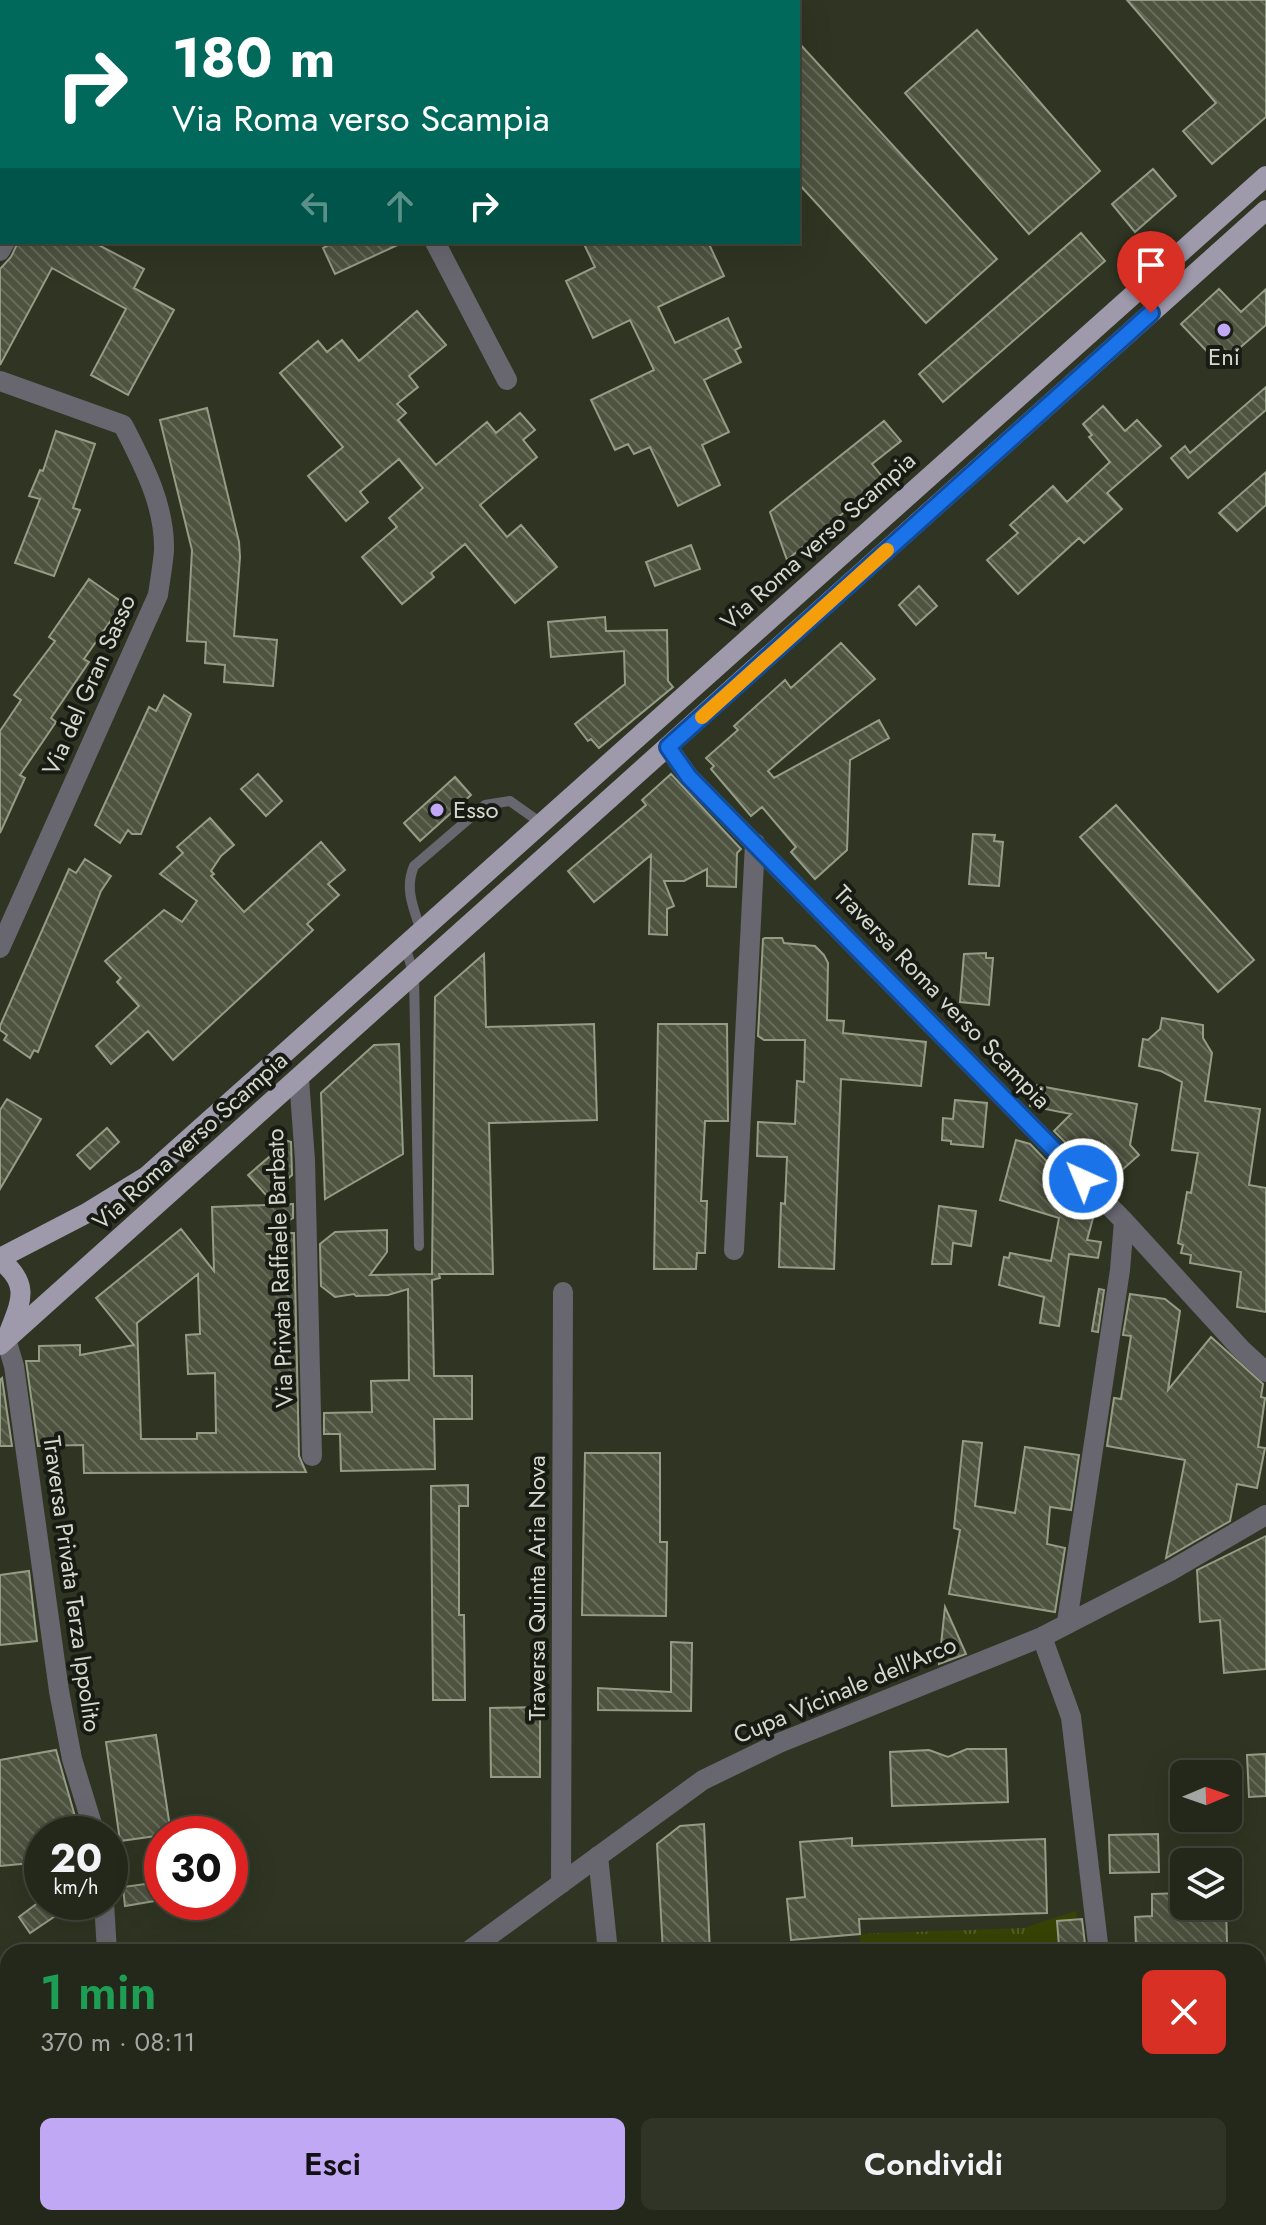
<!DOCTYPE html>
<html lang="it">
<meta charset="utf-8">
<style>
:root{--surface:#23281a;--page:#2f3427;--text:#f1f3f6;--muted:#a3a6a2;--line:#404439;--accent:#c0a8f4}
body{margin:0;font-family:Jost,sans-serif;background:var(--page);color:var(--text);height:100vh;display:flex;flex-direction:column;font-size:30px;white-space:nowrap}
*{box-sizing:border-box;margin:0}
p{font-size:26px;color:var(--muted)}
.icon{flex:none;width:44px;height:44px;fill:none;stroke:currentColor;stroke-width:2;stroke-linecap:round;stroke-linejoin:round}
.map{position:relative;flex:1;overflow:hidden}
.details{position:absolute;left:0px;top:1944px;width:1266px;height:282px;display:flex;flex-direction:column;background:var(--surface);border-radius:24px 24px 0 0;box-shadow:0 8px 32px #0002,0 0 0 2px var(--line)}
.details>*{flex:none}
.top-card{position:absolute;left:0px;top:0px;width:800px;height:244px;box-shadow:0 8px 32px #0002,0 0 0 2px var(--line);background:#00695c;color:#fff;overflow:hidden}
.needle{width:52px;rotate:88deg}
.tools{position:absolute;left:1170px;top:1760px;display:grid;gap:16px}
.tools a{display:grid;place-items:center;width:72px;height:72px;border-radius:12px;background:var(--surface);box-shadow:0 8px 32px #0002,0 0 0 2px var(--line);font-size:40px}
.speed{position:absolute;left:24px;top:1816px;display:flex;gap:16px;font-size:40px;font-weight:700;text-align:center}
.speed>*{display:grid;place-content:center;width:104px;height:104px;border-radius:50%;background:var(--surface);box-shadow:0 8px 32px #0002,0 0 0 2px var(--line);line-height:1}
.speed small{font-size:20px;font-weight:400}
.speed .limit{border:12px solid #d22;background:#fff;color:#111}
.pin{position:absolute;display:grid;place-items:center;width:68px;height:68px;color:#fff;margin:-82px -34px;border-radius:50% 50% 50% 0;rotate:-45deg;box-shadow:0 0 8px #0007}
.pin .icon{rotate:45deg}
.me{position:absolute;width:88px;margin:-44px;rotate:316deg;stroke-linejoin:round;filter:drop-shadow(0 0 6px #0008)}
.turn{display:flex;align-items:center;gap:28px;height:168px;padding:0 40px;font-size:36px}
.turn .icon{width:104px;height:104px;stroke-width:2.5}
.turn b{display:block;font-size:56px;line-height:68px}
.lanes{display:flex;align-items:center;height:76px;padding:0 40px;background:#0003;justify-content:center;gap:40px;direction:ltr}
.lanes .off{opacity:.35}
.round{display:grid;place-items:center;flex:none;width:84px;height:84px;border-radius:12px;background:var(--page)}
.summary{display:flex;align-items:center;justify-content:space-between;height:136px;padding:0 40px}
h1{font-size:48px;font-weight:600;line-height:60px;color:#1e9e55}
.button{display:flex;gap:16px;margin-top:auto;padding:16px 40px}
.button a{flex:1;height:92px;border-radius:12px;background:var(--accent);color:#111;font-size:32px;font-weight:600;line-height:92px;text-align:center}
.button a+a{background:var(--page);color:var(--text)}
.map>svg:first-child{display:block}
</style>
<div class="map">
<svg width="1266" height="2225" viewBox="0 0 1266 2225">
<defs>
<pattern id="grass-tufts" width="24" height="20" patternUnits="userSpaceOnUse" patternTransform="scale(2)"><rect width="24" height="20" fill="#364305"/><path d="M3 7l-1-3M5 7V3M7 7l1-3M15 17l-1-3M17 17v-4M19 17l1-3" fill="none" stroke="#525d28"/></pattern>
<pattern id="building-back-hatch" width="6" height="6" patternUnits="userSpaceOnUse" patternTransform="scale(2)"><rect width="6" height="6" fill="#4d533f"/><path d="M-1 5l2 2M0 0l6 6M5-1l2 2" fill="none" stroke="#666b5a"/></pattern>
</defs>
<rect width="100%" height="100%" fill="#2f3522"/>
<!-- grass -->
<path fill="url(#grass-tufts)" d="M 417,0 L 591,0 L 592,2 L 414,2 Z
M 1076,1911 L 1081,1952 L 860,1952 L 860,1934 L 1024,1928 Z
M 865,2218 L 1163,2218 L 1164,2225 L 865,2225 Z"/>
<!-- building -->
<path fill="url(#building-back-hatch)" stroke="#959c86" stroke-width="2" fill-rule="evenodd" d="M 1127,0 L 1266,0 L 1266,117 L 1212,164 L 1183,131 L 1216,103 Z
M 977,30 L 1100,171 L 1029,234 L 905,93 Z
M 798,42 L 997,259 L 926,323 L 798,183 Z
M 1153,169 L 1176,196 L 1135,232 L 1112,204 Z
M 1081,233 L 1105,261 L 943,402 L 919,374 Z
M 18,242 L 93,242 L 144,269 L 134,288 L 174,310 L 128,395 L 91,375 L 126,309 L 52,268 L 0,365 L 0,269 L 11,257 Z
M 335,242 L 404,242 L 335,274 L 323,248 Z
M 583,242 L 708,242 L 724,276 L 658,307 L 675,343 L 728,318 L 741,347 L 735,350 L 741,362 L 704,380 L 729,432 L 702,445 L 720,485 L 678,506 L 650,447 L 634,454 L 628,444 L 615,450 L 591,400 L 654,370 L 630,320 L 593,338 L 566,281 L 595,267 Z
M 1219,289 L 1241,312 L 1266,289 L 1266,325 L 1220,365 L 1181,324 Z
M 417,311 L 446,345 L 409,376 L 418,387 L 397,404 L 406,413 L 398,420 L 436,465 L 487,422 L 496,433 L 520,413 L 535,430 L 523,440 L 537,457 L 480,505 L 507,537 L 521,525 L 557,567 L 515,603 L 465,544 L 431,573 L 434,577 L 402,604 L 362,557 L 397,527 L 389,518 L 423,488 L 399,459 L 360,492 L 368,502 L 346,521 L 308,476 L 343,447 L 280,373 L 318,341 L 327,352 L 342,340 L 359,361 Z
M 1266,387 L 1266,410 L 1188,478 L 1171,458 L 1185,446 L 1190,453 Z
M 1103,406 L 1125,431 L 1137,420 L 1161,446 L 1107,493 L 1122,509 L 1084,543 L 1079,538 L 1018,594 L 987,560 L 1018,533 L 1010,525 L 1053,486 L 1067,502 L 1110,462 L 1089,437 L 1092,435 L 1083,424 Z
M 207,408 L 239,542 L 240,557 L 234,636 L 277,640 L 273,686 L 224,682 L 225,665 L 205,663 L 206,642 L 187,641 L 192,550 L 160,420 Z
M 884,421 L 901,441 L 872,464 L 884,479 L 787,560 L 770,512 Z
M 56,431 L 95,444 L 73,508 L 80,510 L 54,576 L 15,563 L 40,499 L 29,496 L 40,470 L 43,471 Z
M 1266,472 L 1266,505 L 1237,531 L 1219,513 Z
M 691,545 L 700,569 L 655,586 L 646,562 Z
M 89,579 L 123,603 L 84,659 L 89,662 L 51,718 L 56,722 L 20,775 L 25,778 L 0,833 L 0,731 L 21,700 L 14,695 L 55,641 L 49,637 Z
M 919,586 L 937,606 L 916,625 L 899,605 Z
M 605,617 L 606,631 L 667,630 L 668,681 L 673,687 L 599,748 L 591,739 L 588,741 L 575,724 L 625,684 L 624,651 L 551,657 L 548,622 Z
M 841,643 L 875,679 L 768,771 L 774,778 L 879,720 L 889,738 L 850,760 L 847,850 L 815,879 L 791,852 L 796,847 L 762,807 L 751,816 L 711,769 L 714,766 L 706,758 L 738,730 L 734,726 L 785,680 L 791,688 Z
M 164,695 L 191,714 L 141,834 L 132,834 L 128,830 L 120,843 L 95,825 L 149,707 L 156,711 Z
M 258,774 L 282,801 L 266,816 L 241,789 Z
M 671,774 L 741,849 L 737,853 L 736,887 L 707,886 L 707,869 L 684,881 L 664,881 L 674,906 L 667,909 L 667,935 L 649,934 L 651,855 L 594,902 L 568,871 L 646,805 L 642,800 Z
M 455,777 L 471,795 L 420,841 L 404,823 Z
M 1116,805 L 1254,960 L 1218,992 L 1080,837 Z
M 210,818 L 234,845 L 221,856 L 211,871 L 214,874 L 211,876 L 244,912 L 321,842 L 345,870 L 328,884 L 339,895 L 307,924 L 313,930 L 173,1060 L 148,1031 L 111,1064 L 96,1046 L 139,1006 L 117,982 L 121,978 L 105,961 L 164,910 L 182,922 L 197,901 L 160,874 L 183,853 L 177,847 Z
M 973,834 L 995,835 L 994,841 L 1003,842 L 999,886 L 969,884 Z
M 85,859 L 111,876 L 101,891 L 38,1052 L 34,1050 L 30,1058 L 4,1040 L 7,1035 L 0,1030 L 0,1026 L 69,869 L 76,873 Z
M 765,938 L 782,938 L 784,943 L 815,946 L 824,955 L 828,963 L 827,1020 L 844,1021 L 843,1033 L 926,1042 L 921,1086 L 841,1079 L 834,1269 L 779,1267 L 781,1203 L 785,1204 L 787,1157 L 757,1156 L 758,1122 L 795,1124 L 797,1081 L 804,1082 L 805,1040 L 764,1040 L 758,1036 L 763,939 Z
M 986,953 L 986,958 L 993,958 L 989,1005 L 960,1002 L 964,954 Z
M 484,954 L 486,1027 L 594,1024 L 597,1120 L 489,1123 L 493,1274 L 439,1274 L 440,1278 L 432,1280 L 434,1376 L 472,1376 L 472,1419 L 434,1419 L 435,1469 L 341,1471 L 340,1434 L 324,1434 L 324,1413 L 372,1412 L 371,1381 L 409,1380 L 408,1289 L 388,1295 L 356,1296 L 354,1294 L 335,1297 L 321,1286 L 320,1244 L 335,1232 L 387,1230 L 387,1252 L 370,1275 L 432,1274 L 435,997 Z
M 1162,1018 L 1203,1025 L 1203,1038 L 1212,1053 L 1205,1101 L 1260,1109 L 1249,1185 L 1266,1188 L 1266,1312 L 1237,1307 L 1241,1272 L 1190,1263 L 1191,1255 L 1181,1253 L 1183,1245 L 1178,1243 L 1187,1192 L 1191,1193 L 1198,1153 L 1172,1150 L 1182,1082 L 1161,1071 L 1139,1066 L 1143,1039 L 1148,1040 L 1160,1029 Z
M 658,1024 L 727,1024 L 728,1121 L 705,1121 L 701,1201 L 707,1201 L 705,1253 L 697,1253 L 696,1269 L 654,1269 Z
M 399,1044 L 403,1154 L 325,1199 L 321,1093 L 374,1045 Z
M 1034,1085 L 1137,1104 L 1130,1145 L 1139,1155 L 1106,1184 L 1054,1131 L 1071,1114 L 1030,1106 Z
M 7,1099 L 41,1119 L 0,1189 L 0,1110 Z
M 955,1100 L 987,1103 L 983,1147 L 951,1144 L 951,1141 L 942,1140 L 943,1118 L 953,1119 Z
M 107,1128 L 119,1142 L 90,1169 L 77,1155 Z
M 1016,1140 L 1030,1144 L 1095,1211 L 1087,1240 L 1101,1242 L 1098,1258 L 1069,1254 L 1059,1326 L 1040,1323 L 1044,1297 L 999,1285 L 1004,1257 L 1009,1258 L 1010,1253 L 1051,1261 L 1059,1218 L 1000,1200 Z
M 288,1141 L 291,1142 L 292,1175 L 267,1196 L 248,1175 Z
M 293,1204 L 293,1218 L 266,1234 L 294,1233 L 299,1456 L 306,1472 L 84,1473 L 83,1445 L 38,1446 L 26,1361 L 39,1361 L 39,1346 L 80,1345 L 80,1355 L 134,1345 L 96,1298 L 181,1229 L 214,1271 L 212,1207 ZM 198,1274 L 200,1334 L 186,1335 L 188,1374 L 215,1373 L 216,1433 L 197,1433 L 197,1439 L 141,1439 L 137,1323 Z
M 939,1206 L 976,1211 L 971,1246 L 953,1243 L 951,1264 L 932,1264 Z
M 1099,1289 L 1104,1290 L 1098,1332 L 1092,1331 Z
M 1130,1294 L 1165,1299 L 1180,1311 L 1168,1390 L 1211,1337 L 1263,1384 L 1261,1397 L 1265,1398 L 1258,1447 L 1265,1448 L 1257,1488 L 1237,1484 L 1230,1521 L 1166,1558 L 1185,1460 L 1107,1446 L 1114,1398 L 1121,1399 L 1131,1336 L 1123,1335 Z
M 2,1378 L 12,1446 L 0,1446 L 0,1380 Z
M 963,1441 L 982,1443 L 975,1506 L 1015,1513 L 1025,1447 L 1079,1455 L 1071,1510 L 1050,1507 L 1047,1544 L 1065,1548 L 1055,1612 L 949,1594 L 960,1530 L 954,1528 Z
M 585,1453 L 660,1453 L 660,1542 L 667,1542 L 666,1616 L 582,1615 Z
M 468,1485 L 468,1506 L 459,1506 L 459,1615 L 464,1615 L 465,1700 L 433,1700 L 431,1486 Z
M 1266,1536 L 1266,1669 L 1224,1673 L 1220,1620 L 1200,1622 L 1197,1570 Z
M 29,1571 L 37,1641 L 0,1645 L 0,1575 Z
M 945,1607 L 966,1654 L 939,1664 Z
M 671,1642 L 692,1643 L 691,1711 L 598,1710 L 598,1688 L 671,1692 Z
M 540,1707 L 540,1777 L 491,1777 L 490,1708 Z
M 156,1735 L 171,1834 L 120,1841 L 106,1742 Z
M 967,1749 L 1006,1749 L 1008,1802 L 892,1806 L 890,1752 L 929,1750 L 948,1757 Z
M 56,1750 L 80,1834 L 42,1834 L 42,1862 L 0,1866 L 0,1760 Z
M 1266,1754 L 1266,1796 L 1249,1797 L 1247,1755 Z
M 704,1824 L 710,1952 L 663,1952 L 657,1844 L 680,1826 Z
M 1158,1834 L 1159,1872 L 1110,1873 L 1109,1835 Z
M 852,1838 L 852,1846 L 1045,1839 L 1047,1913 L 859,1919 L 860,1934 L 791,1940 L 787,1899 L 805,1897 L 800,1842 Z
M 152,1883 L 155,1901 L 125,1906 L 123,1887 Z
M 1184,1893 L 1184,1906 L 1226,1908 L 1227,1943 L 1136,1947 L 1135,1917 L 1152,1916 L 1152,1894 Z
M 39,1902 L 76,1902 L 30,1933 L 19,1917 Z
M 1082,1919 L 1085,1944 L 1059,1946 L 1057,1921 Z"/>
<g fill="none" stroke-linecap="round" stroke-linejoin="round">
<!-- lane -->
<path stroke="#68666f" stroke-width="10" d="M 421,931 C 414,909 404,889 414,866 L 485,805 L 510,801 L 541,823
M 405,946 L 414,975 L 419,1246"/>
<!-- street -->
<path stroke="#68666f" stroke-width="20" d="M 309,0 L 310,2
M 161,2 L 163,0
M 0,102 L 2,103
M 435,242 L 507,380
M 0,251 L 5,242
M 0,381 L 123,425 C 143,464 165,505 164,550 C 163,565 160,580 158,595 L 0,948
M 668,747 L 689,777 L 1124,1221 L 1241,1349 L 1266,1372
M 299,1079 L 305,1160 L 312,1456
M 734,1250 L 755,843
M 6,1339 L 14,1366 L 59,1691 L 72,1759 L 95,1834
M 1067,1622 L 1120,1270 L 1124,1221
M 1042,1637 L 1071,1717 L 1099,1952
M 598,1856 L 608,1952
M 561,1884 L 563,1292
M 104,1902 L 107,1952
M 467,1952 L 703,1780 L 779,1743 L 1042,1637 L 1170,1571 L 1266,1515
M 477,2218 L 478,2225
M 126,2225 L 137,2218"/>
<!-- primary -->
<path stroke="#9e99ab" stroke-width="20" d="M 0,1258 L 85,1214 L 147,1176 L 1266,176
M 0,1260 C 32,1285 20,1303 8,1335
M 0,1345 L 1266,210"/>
</g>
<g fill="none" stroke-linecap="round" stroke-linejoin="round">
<defs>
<path id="route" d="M 1083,1179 L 689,777 L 668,747 L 1151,313"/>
</defs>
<!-- route casing -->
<use href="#route" stroke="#114b97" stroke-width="20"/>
<!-- route -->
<use href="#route" stroke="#1a73e8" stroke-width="14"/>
<!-- slow -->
<path stroke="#f59e0b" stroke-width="14" d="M 702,717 L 887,550"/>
</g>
<!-- markers -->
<g fill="#c0a8f4" stroke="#181b13" stroke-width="3">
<circle cx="1224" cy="330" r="8"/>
<circle cx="437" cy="810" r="8"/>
</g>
<g text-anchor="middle" stroke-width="8" stroke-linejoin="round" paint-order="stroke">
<!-- poi labels -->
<g font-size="24" fill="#d5d8cd" stroke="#181b13">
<text x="1224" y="365">Eni</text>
<text x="453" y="818" text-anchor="start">Esso</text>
</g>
<!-- street labels -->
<g font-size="24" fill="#d5d8cd" stroke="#181b13">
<text transform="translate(818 541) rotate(-42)" y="8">Via Roma verso Scampia</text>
<text transform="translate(89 685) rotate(-66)" y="8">Via del Gran Sasso</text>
<text transform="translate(942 997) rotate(46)" y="8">Traversa Roma verso Scampia</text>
<text transform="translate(190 1141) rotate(-42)" y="8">Via Roma verso Scampia</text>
<text transform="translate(280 1268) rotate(-92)" y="8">Via Privata Raffaele Barbato</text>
<text transform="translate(72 1584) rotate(82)" y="8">Traversa Privata Terza Ippolito</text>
<text transform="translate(537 1588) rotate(-90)" y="8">Traversa Quinta Aria Nova</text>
<text transform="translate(845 1690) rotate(-23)" y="8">Cupa Vicinale dell'Arco</text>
</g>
</g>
</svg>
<div class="tools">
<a><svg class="needle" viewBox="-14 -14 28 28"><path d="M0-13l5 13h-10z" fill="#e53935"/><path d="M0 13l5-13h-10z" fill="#a3a6a2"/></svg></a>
<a><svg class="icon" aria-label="layers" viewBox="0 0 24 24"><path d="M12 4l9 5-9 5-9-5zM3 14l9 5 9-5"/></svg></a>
</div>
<div class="speed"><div>20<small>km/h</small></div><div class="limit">30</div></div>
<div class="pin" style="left:1151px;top:313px;background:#d93025"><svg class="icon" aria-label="arrive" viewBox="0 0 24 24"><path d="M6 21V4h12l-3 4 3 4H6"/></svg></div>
<svg class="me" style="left:1083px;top:1179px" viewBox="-20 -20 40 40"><circle r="17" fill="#1a73e8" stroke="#fff" stroke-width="3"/><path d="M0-11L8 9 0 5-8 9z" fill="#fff"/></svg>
<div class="top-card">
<div class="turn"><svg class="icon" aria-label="right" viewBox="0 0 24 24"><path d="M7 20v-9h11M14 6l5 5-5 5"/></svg><div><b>180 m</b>Via Roma verso Scampia</div></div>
<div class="lanes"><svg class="icon off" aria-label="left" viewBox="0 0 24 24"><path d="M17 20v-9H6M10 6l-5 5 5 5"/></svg><svg class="icon off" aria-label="ahead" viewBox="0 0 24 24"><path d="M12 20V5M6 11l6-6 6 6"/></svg><svg class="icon" aria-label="right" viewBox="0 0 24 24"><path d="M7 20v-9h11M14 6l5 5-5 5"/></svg></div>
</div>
<section class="details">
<div class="summary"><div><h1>1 min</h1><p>370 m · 08:11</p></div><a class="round" style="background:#d93025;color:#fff"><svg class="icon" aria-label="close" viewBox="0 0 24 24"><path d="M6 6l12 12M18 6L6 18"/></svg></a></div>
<div class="button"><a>Esci</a><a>Condividi</a></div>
</section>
</div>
